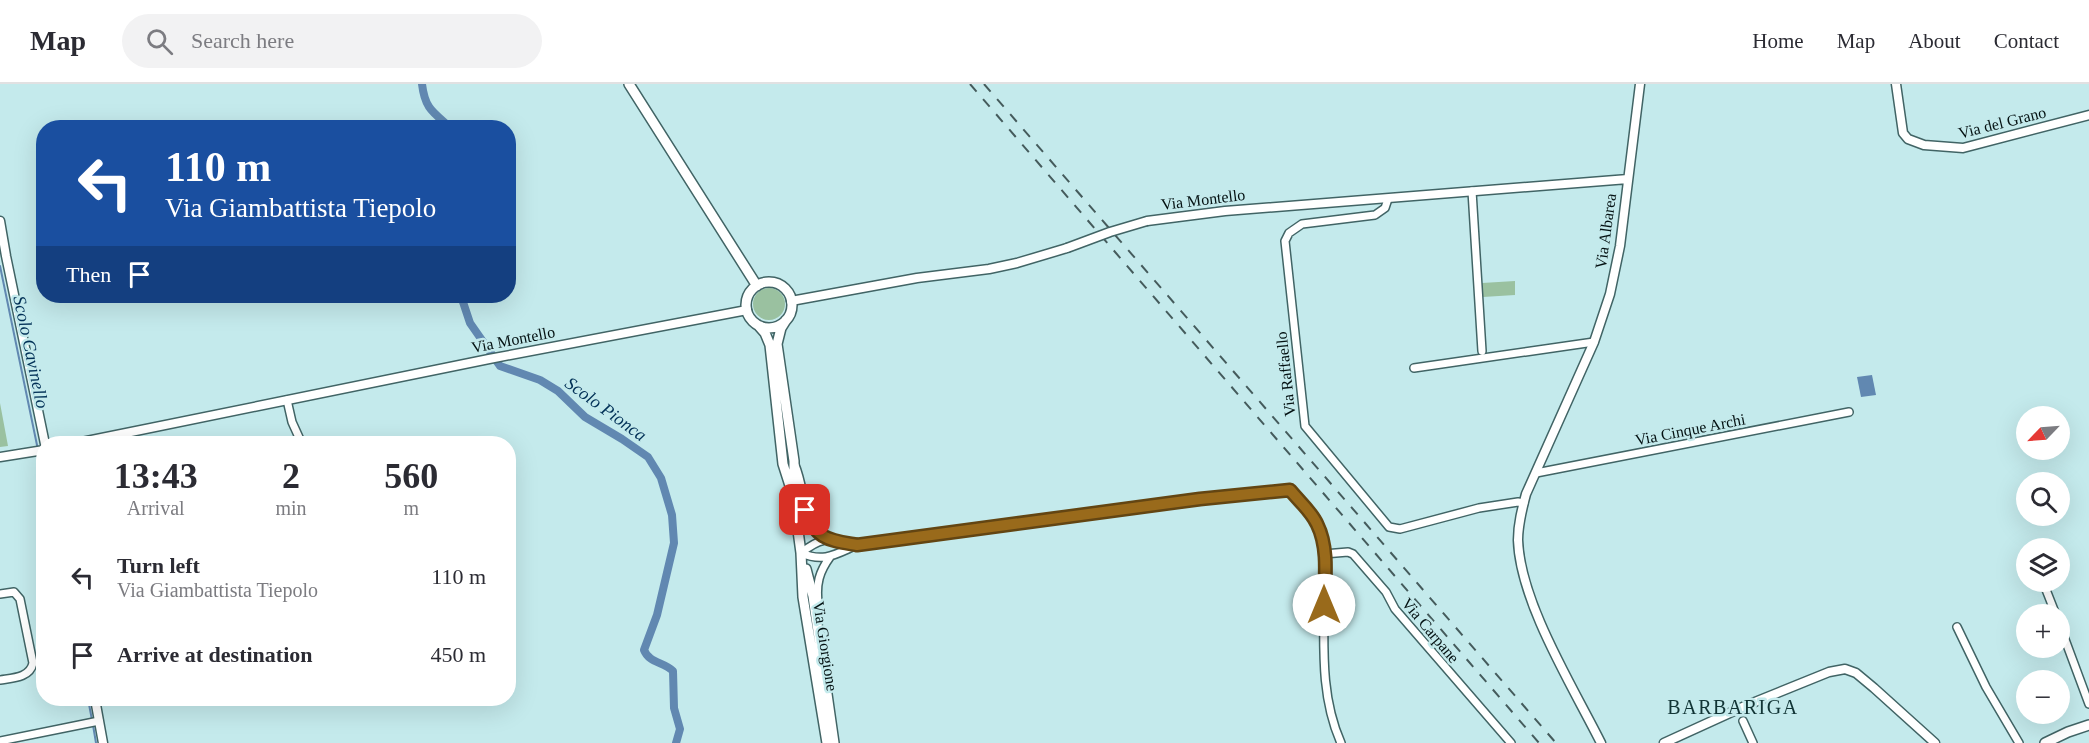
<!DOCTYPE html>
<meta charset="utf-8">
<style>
:root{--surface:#fff;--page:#f2f2f3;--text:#2b2b33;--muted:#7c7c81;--line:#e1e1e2}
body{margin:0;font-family:"Times New Roman",serif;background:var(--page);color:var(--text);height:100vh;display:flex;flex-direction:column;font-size:22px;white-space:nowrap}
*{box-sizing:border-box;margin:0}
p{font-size:20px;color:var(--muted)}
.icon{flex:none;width:33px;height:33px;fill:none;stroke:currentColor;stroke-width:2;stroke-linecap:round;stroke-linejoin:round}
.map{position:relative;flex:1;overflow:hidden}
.sheet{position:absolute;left:36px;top:352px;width:480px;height:270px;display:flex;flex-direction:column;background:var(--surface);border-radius:24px;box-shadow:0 6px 24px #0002}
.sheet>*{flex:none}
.guide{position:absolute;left:36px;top:36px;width:480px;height:183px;border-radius:24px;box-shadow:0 6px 24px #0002;background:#1a4fa0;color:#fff;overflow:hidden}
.needle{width:39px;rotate:245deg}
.buttons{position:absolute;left:2016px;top:322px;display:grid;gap:12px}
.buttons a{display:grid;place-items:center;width:54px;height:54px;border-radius:50%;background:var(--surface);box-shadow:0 6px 24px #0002;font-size:30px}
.pin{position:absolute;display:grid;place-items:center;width:51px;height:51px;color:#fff;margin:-26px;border-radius:12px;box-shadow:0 3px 9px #0006}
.me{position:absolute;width:66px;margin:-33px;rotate:0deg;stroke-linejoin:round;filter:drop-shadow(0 0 4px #0008)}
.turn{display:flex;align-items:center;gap:21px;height:126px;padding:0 30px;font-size:27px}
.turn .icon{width:78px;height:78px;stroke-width:2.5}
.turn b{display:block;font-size:42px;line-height:51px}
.then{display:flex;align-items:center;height:57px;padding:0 30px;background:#0003;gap:12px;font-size:22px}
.eta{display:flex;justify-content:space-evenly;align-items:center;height:102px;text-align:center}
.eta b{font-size:36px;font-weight:800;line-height:42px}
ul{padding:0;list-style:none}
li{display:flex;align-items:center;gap:18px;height:78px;padding:0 30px}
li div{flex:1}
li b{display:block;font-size:22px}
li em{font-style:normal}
header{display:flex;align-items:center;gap:36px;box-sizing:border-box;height:84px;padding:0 30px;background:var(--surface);border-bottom:2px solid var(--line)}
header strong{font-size:28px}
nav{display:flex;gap:33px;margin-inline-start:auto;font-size:21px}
.search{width:420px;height:54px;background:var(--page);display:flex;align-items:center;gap:15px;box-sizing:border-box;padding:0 21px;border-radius:33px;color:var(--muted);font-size:22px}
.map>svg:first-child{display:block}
</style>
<header>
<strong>Map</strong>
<div class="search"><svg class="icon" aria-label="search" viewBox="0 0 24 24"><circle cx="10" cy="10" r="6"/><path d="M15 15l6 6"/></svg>Search here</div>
<nav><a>Home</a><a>Map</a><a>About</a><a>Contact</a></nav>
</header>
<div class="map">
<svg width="2089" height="659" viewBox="0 0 2089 659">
<rect width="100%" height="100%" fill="#c4eaec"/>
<!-- green -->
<path fill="#9ac1a0" d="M 1515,197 L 1515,211 L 1483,213 L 1482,199 Z
M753 220a16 16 0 1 1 32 0a16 16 0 1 1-32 0Z
M 0,319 L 8,362 L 0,363 Z"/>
<!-- water -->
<path fill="#6188b1" d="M 1872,291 L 1876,311 L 1861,313 L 1857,293 Z"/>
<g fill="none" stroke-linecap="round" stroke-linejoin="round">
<!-- stream -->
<path stroke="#6188b1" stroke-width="2" d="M 0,182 L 44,395
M 88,615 L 92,636
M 93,641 L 96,659"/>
<!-- canal -->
<path stroke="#6188b1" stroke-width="8" d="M 422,0 C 425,25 433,28 451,44
M 461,212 L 470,239 L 500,282 L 540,296 L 558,307 L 585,333 L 622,355 L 648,373 L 661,394 L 672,431 L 674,459 L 657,531 L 644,566 C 649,579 664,578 673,587 L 674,624 L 680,645 L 676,659"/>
<defs>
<path id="minor" d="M 1472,107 L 1482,267
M 1388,115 L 1385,124 L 1375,131 L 1302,140 L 1289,149 L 1285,157 L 1305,342 L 1389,443 L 1400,445 L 1479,424 L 1518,418 L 1524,419
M 1414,284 L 1594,258
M 287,316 L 292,338 L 302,360
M 795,381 C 806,407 801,435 824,454
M 1536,389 L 1849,328
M 857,461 C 830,456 825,450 801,469 C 824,479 836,470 857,461 L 1200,415 L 1290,406 C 1300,417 1312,428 1318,442 C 1327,463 1325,487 1324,510 C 1324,561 1320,612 1341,659
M 1324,470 L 1348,468 L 1353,470 L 1386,508 L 1395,525 L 1511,659
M 2043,498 L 2056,531
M 0,510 L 14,508 L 20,515 L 33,579 C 30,594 12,594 0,596
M 818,518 C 816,500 819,488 830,473
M 2060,542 L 2089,620
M 1957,543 L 1986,603 L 2019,659
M 1743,637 L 1753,659
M 0,657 L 99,637"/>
<path id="tertiary" d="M 1896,0 L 1903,49 L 1908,55 L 1924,61 L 1963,64 L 2089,31
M 0,137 L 6,172 L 45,360
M 1147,137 L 1225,127 L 1628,95
M 791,217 L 917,194 L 989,185 L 1017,179 L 1067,164
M 72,360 L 489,275 L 747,226
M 0,373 L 44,366
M 95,615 L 103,659
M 1601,659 C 1573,603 1520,518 1518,456 C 1518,440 1522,425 1526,410 L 1594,258 L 1610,210 L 1620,162 L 1640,0
M 1664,659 L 1745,622 L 1829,588 L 1845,585 L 1856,589 L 1874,604 L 1935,659"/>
<path id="secondary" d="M 629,0 L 757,202
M746 221a23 23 0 1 1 46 0a23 23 0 1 1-46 0Z
M 786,236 L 781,244 L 777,260 L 794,377 L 794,417 L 801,469 L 803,513 L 827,659
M 758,241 L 765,249 L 770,261 L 783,380 L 791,405
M 806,485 L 813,512 L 834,659
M 2045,659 L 2068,648 L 2089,641"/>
</defs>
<!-- minor casing -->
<use href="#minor" stroke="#416465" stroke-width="10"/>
<!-- tertiary casing -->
<use href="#tertiary" stroke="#416465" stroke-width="11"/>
<!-- secondary casing -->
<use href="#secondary" stroke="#416465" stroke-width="12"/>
<!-- minor -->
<use href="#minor" stroke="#fff" stroke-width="7"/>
<!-- tertiary -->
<use href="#tertiary" stroke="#fff" stroke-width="8"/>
<!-- secondary -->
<use href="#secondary" stroke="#fff" stroke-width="9"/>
<!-- rail -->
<path stroke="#455b5c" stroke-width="2" stroke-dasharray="10 10" stroke-linecap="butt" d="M 970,0 L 1539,659
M 984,0 L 1556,659"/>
<defs>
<path id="tertiary-bridge" d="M 1067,164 L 1110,148 L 1147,137"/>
</defs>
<!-- tertiary-bridge casing -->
<use href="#tertiary-bridge" stroke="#416465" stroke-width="11" stroke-linecap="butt"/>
<!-- tertiary-bridge -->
<use href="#tertiary-bridge" stroke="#fff" stroke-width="8"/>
</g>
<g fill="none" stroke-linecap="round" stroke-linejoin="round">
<defs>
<path id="route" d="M 805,426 C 816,456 829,456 857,461 L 1200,415 L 1290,406 C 1299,417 1311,427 1317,440 C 1329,464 1325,494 1324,521"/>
</defs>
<!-- route casing -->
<use href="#route" stroke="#634512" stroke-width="15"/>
<!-- route -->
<use href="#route" stroke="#996a1b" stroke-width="10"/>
</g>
<g text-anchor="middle" stroke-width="5" stroke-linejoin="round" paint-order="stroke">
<!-- street labels -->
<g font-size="16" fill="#041112" stroke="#c4eaec">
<text transform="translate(2002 38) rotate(-14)" y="6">Via del Grano</text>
<text transform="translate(1203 115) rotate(-7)" y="6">Via Montello</text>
<text transform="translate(1605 147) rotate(-82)" y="6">Via Albarea</text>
<text transform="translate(513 255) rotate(-11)" y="6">Via Montello</text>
<text transform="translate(1285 290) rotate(-96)" y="6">Via Raffaello</text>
<text transform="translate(1690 345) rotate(-11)" y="6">Via Cinque Archi</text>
<text transform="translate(1431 546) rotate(50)" y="6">Via Carpane</text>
<text transform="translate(826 562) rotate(81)" y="6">Via Giorgione</text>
</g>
<!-- water labels -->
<g font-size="18" font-style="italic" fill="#003056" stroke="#c4eaec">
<text transform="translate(31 268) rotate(78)" y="6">Scolo Cavinello</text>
<text transform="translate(606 325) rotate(36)" y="6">Scolo Pionca</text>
</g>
<!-- quarter labels -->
<g font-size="20" letter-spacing="1.5" fill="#113435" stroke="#c4eaec">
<text x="1733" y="630">BARBARIGA</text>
</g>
</g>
</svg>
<div class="buttons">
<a><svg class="needle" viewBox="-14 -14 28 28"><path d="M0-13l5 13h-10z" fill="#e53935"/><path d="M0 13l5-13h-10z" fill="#7c7c81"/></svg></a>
<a><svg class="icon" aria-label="search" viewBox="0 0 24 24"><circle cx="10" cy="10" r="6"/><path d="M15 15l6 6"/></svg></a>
<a><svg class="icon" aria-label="layers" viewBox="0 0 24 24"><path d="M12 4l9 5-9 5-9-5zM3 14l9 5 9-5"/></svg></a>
<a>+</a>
<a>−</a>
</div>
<div class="pin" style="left:805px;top:426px;background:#d93025"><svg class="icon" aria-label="arrive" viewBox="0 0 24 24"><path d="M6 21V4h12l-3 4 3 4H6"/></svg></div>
<svg class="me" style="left:1324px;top:521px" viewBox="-20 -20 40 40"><circle r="19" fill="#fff"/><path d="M0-13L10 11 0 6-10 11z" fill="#996a1b"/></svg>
<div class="guide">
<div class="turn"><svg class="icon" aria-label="left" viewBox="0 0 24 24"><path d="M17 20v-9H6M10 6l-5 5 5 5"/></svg><div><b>110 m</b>Via Giambattista Tiepolo</div></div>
<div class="then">Then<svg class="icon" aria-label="arrive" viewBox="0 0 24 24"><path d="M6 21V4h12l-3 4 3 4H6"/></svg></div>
</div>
<section class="sheet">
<div class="eta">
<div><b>13:43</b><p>Arrival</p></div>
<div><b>2</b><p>min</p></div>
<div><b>560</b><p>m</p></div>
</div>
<ul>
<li><svg class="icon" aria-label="left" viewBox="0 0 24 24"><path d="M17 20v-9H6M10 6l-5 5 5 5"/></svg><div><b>Turn left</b><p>Via Giambattista Tiepolo</p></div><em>110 m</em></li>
<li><svg class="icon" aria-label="arrive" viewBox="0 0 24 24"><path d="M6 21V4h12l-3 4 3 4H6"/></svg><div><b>Arrive at destination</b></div><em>450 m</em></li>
</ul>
</section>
</div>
